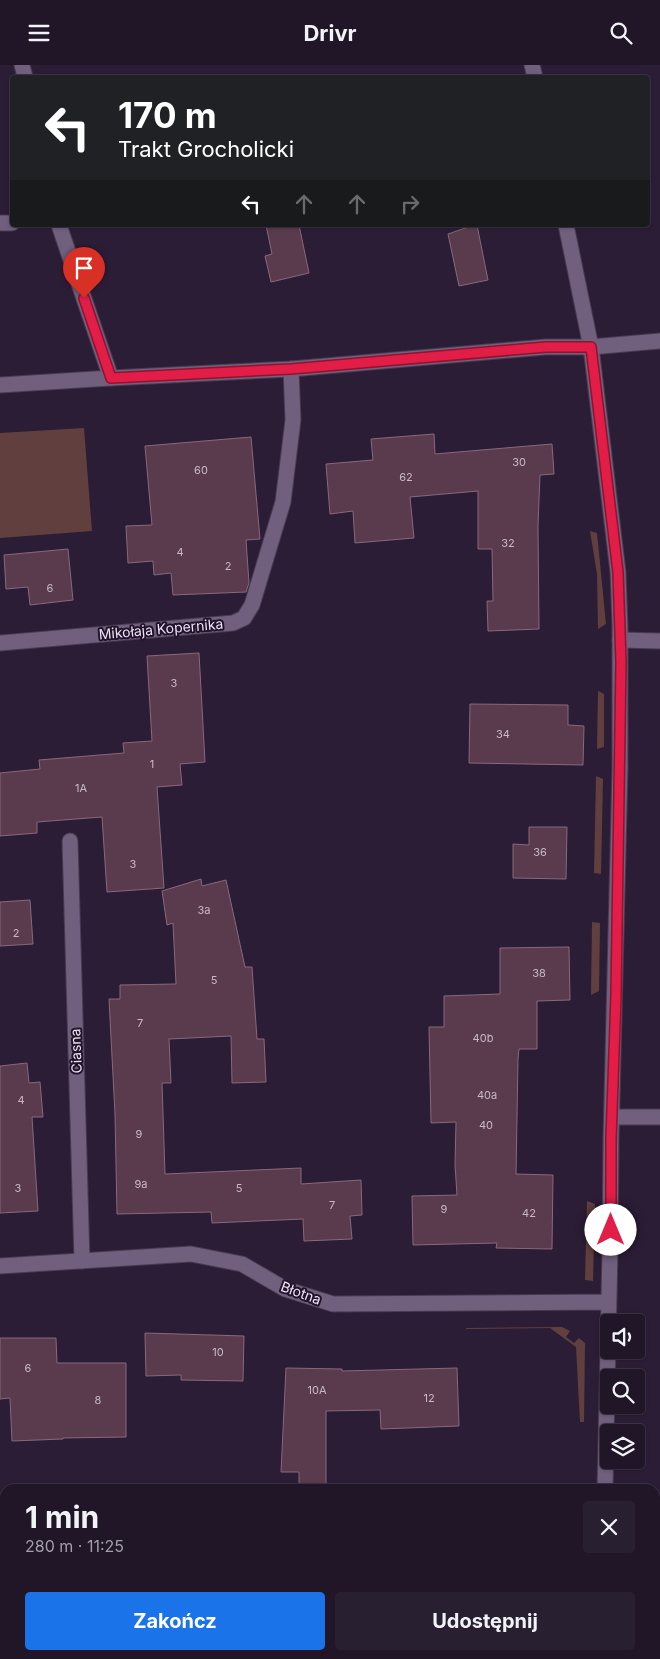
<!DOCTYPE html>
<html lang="pl">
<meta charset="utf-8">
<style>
:root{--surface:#201628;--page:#281f30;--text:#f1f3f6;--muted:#a29fa8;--line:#3d3545;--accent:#1a73e8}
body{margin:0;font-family:Inter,sans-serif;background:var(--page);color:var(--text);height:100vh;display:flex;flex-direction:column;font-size:19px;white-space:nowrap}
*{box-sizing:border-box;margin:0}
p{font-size:16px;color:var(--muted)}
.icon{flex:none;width:28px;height:28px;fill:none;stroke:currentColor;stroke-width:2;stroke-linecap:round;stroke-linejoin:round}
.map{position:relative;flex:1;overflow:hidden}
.sheet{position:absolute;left:0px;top:1419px;width:660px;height:176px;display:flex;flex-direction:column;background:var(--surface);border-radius:15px 15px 0 0;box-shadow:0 1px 4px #0004,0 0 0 1px var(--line)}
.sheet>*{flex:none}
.top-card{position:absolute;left:10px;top:10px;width:640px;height:152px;border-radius:5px;box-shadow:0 1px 4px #0004,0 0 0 1px var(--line);background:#202124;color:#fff;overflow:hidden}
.tools{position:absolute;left:600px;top:1249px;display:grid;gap:10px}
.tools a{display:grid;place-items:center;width:45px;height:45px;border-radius:5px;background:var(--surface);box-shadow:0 1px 4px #0004,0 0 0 1px var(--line);font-size:25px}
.pin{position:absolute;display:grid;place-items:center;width:42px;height:42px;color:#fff;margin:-51px -21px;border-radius:50% 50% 50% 0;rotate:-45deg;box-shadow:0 0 5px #0007}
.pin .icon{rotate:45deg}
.me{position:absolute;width:55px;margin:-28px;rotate:0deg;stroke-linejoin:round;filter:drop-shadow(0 0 4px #0008)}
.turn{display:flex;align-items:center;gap:18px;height:105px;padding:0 25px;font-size:22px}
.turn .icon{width:65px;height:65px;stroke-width:2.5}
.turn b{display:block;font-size:35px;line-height:42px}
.lanes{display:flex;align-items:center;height:48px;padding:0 25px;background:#0003;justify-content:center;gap:25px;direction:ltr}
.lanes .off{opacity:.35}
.round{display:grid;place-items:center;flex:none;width:52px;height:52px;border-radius:5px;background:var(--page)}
.headline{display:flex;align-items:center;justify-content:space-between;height:85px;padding:0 25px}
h1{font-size:30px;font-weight:700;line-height:38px}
.cta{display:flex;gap:10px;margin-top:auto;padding:10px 25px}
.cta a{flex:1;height:58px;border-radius:5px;background:var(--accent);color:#fff;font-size:20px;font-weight:700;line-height:58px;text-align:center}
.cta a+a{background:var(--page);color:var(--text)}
header{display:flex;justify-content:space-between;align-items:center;height:65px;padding:0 25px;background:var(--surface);font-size:22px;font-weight:700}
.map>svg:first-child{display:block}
</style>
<header><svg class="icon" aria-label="menu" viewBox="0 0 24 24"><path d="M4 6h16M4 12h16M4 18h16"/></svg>Drivr<svg class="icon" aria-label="search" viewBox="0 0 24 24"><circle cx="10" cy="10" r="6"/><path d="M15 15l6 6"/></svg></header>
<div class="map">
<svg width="660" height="1594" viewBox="0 0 660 1594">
<rect width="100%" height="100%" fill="#2b1d36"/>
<!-- green -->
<path fill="#613f3f" d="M 84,363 L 92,466 L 0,473 L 0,368 Z
M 590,466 L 597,468 L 606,559 L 598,564 L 597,509 Z
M 598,626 L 604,629 L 604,682 L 597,684 Z
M 596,711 L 603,714 L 601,809 L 594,808 Z
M 592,857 L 600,858 L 599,926 L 591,930 Z
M 587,1136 L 595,1139 L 593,1216 L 585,1215 Z
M 562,1262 L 570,1266 L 566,1272 L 574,1278 L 579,1273 L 585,1278 L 584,1357 L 580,1357 L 576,1282 L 550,1263 L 466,1264 L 466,1263 Z"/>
<!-- building -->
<path fill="#5a3b4d" stroke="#89687a" d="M 266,160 L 299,160 L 309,208 L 271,217 L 265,191 L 272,189 Z
M 474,160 L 477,160 L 488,215 L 459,221 L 448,169 Z
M 434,369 L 435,389 L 552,379 L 554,409 L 540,410 L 538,461 L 539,564 L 488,566 L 487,536 L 493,536 L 492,484 L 478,484 L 478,426 L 410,432 L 414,473 L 355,478 L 353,446 L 330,449 L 326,399 L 373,395 L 371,374 Z
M 251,372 L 260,474 L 246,475 L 249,518 L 246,527 L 173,530 L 171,508 L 154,510 L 153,496 L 128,498 L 126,461 L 152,460 L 145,381 Z
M 68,484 L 73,535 L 30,540 L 28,522 L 6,524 L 4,490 Z
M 199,588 L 205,697 L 180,699 L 182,720 L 157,722 L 164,823 L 107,827 L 102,752 L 37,757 L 37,768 L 0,771 L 0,708 L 40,704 L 39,695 L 124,688 L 123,678 L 152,676 L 147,591 Z
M 470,639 L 568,640 L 568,660 L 584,661 L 583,700 L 469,698 Z
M 529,762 L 567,762 L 566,814 L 513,813 L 513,779 L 529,780 Z
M 201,814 L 202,821 L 226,815 L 245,902 L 252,902 L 257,974 L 264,974 L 266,1017 L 232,1018 L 231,971 L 169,974 L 171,1018 L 162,1018 L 165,1109 L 301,1103 L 301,1119 L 361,1115 L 362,1150 L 350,1151 L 352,1174 L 304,1176 L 303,1154 L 212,1158 L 211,1147 L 117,1149 L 115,1049 L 109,934 L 120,934 L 120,920 L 176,919 L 173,858 L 167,860 L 162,826 Z
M 30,835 L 33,879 L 0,881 L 0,837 Z
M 569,882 L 570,935 L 537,936 L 537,984 L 519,984 L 518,994 L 516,1109 L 553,1110 L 552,1184 L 496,1183 L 497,1178 L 413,1180 L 412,1131 L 457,1130 L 455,1100 L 456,1057 L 431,1058 L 429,962 L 444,962 L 444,931 L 500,929 L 500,883 Z
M 27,998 L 29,1018 L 40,1017 L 43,1052 L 32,1052 L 38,1146 L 0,1148 L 0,1001 Z
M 145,1268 L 244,1271 L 243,1316 L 181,1315 L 181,1310 L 146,1311 Z
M 0,1273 L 56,1273 L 57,1298 L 126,1298 L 126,1372 L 63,1373 L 63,1374 L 12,1376 L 10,1333 L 0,1334 Z
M 286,1303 L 342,1304 L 342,1306 L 457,1303 L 459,1361 L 381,1364 L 380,1345 L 326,1346 L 326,1424 L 299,1424 L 299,1407 L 281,1407 Z"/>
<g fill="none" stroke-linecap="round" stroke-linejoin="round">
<defs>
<path id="lane" d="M 0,158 L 12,158
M 0,320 L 111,313
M 620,575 L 660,576
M 0,578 L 233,558 L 244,553 L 252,540 L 283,437 L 293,355 L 291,304
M 70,776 L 82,1196"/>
<path id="street" d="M 22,0 L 25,12
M 532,0 L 535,12
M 59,160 L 111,313 L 291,304 L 545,282 L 591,282 L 660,276
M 566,160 L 591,282 L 618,507 L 620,561 L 620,703 L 611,1074 L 610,1184 L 605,1424
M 612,1052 L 660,1052
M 0,1201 L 191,1189 L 242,1199 L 285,1224 L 333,1239 L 609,1237
M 0,1576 L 5,1576
M 603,1594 L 604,1590"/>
</defs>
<!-- lane casing -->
<use href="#lane" stroke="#483b50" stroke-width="17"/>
<!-- street casing -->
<use href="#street" stroke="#483b50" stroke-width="17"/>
<!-- lane -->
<use href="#lane" stroke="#705f7d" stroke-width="15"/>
<!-- street -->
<use href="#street" stroke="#705f7d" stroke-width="15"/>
</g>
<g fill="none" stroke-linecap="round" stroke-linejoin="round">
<defs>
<path id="route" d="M 84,233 L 111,313 L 291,304 L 546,282 L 591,282 L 618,507 L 621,597 L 616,930 L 611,1074 L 611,1165"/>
</defs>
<!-- route casing -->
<use href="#route" stroke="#92132f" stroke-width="12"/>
<!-- route -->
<use href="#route" stroke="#e11d48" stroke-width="9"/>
</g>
<g text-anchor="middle" stroke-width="4" stroke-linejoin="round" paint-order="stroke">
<!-- number labels -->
<g font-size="11" fill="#c7b8ca">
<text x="519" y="401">30</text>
<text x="201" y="409">60</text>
<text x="406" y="416">62</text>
<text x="508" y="482">32</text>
<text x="180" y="491">4</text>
<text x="228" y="505">2</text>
<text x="50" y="527">6</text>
<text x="174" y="622">3</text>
<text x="503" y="673">34</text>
<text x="152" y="703">1</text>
<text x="81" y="727">1A</text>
<text x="540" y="791">36</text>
<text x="133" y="803">3</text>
<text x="204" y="849">3a</text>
<text x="16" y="872">2</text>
<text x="539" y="912">38</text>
<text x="214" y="919">5</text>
<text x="140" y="962">7</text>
<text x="483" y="977">40b</text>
<text x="487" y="1034">40a</text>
<text x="21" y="1039">4</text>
<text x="486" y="1064">40</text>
<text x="139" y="1073">9</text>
<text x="141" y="1123">9a</text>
<text x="18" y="1127">3</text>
<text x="239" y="1127">5</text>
<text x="332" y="1144">7</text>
<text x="444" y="1148">9</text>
<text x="529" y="1152">42</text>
<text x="218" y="1291">10</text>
<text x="28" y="1307">6</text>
<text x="317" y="1329">10A</text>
<text x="429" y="1337">12</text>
<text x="98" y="1339">8</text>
</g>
<!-- street labels -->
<g font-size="14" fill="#ebe2f3" stroke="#22132c">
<text transform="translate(161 564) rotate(-5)" y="5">Mikołaja Kopernika</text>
<text transform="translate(76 986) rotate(-92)" y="5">Ciasna</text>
<text transform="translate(301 1228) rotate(20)" y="5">Błotna</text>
</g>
</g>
</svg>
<div class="tools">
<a><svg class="icon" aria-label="sound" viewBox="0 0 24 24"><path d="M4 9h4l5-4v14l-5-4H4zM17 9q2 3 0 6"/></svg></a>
<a><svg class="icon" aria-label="search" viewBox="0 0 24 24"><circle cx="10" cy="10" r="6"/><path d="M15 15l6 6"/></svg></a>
<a><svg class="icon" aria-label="layers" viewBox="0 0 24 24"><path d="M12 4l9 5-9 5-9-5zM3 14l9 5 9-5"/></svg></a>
</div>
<div class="pin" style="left:84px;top:233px;background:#d93025"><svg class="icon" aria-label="arrive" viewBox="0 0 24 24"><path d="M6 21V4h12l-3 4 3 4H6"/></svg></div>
<svg class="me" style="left:611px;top:1165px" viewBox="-20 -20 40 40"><circle r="19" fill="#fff"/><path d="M0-13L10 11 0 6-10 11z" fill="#e11d48"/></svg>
<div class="top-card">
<div class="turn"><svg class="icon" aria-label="left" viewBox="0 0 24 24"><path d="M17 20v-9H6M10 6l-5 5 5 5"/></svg><div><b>170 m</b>Trakt Grocholicki</div></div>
<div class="lanes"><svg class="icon" aria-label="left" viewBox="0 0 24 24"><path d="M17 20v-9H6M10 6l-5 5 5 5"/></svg><svg class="icon off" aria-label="ahead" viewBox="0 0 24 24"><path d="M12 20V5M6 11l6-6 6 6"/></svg><svg class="icon off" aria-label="ahead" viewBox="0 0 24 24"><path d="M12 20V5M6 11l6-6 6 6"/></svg><svg class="icon off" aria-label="right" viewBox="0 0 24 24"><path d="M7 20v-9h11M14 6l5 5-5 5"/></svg></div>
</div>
<section class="sheet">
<div class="headline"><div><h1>1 min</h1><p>280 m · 11:25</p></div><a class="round"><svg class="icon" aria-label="close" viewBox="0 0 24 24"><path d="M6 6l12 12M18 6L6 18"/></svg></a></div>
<div class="cta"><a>Zakończ</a><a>Udostępnij</a></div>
</section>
</div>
